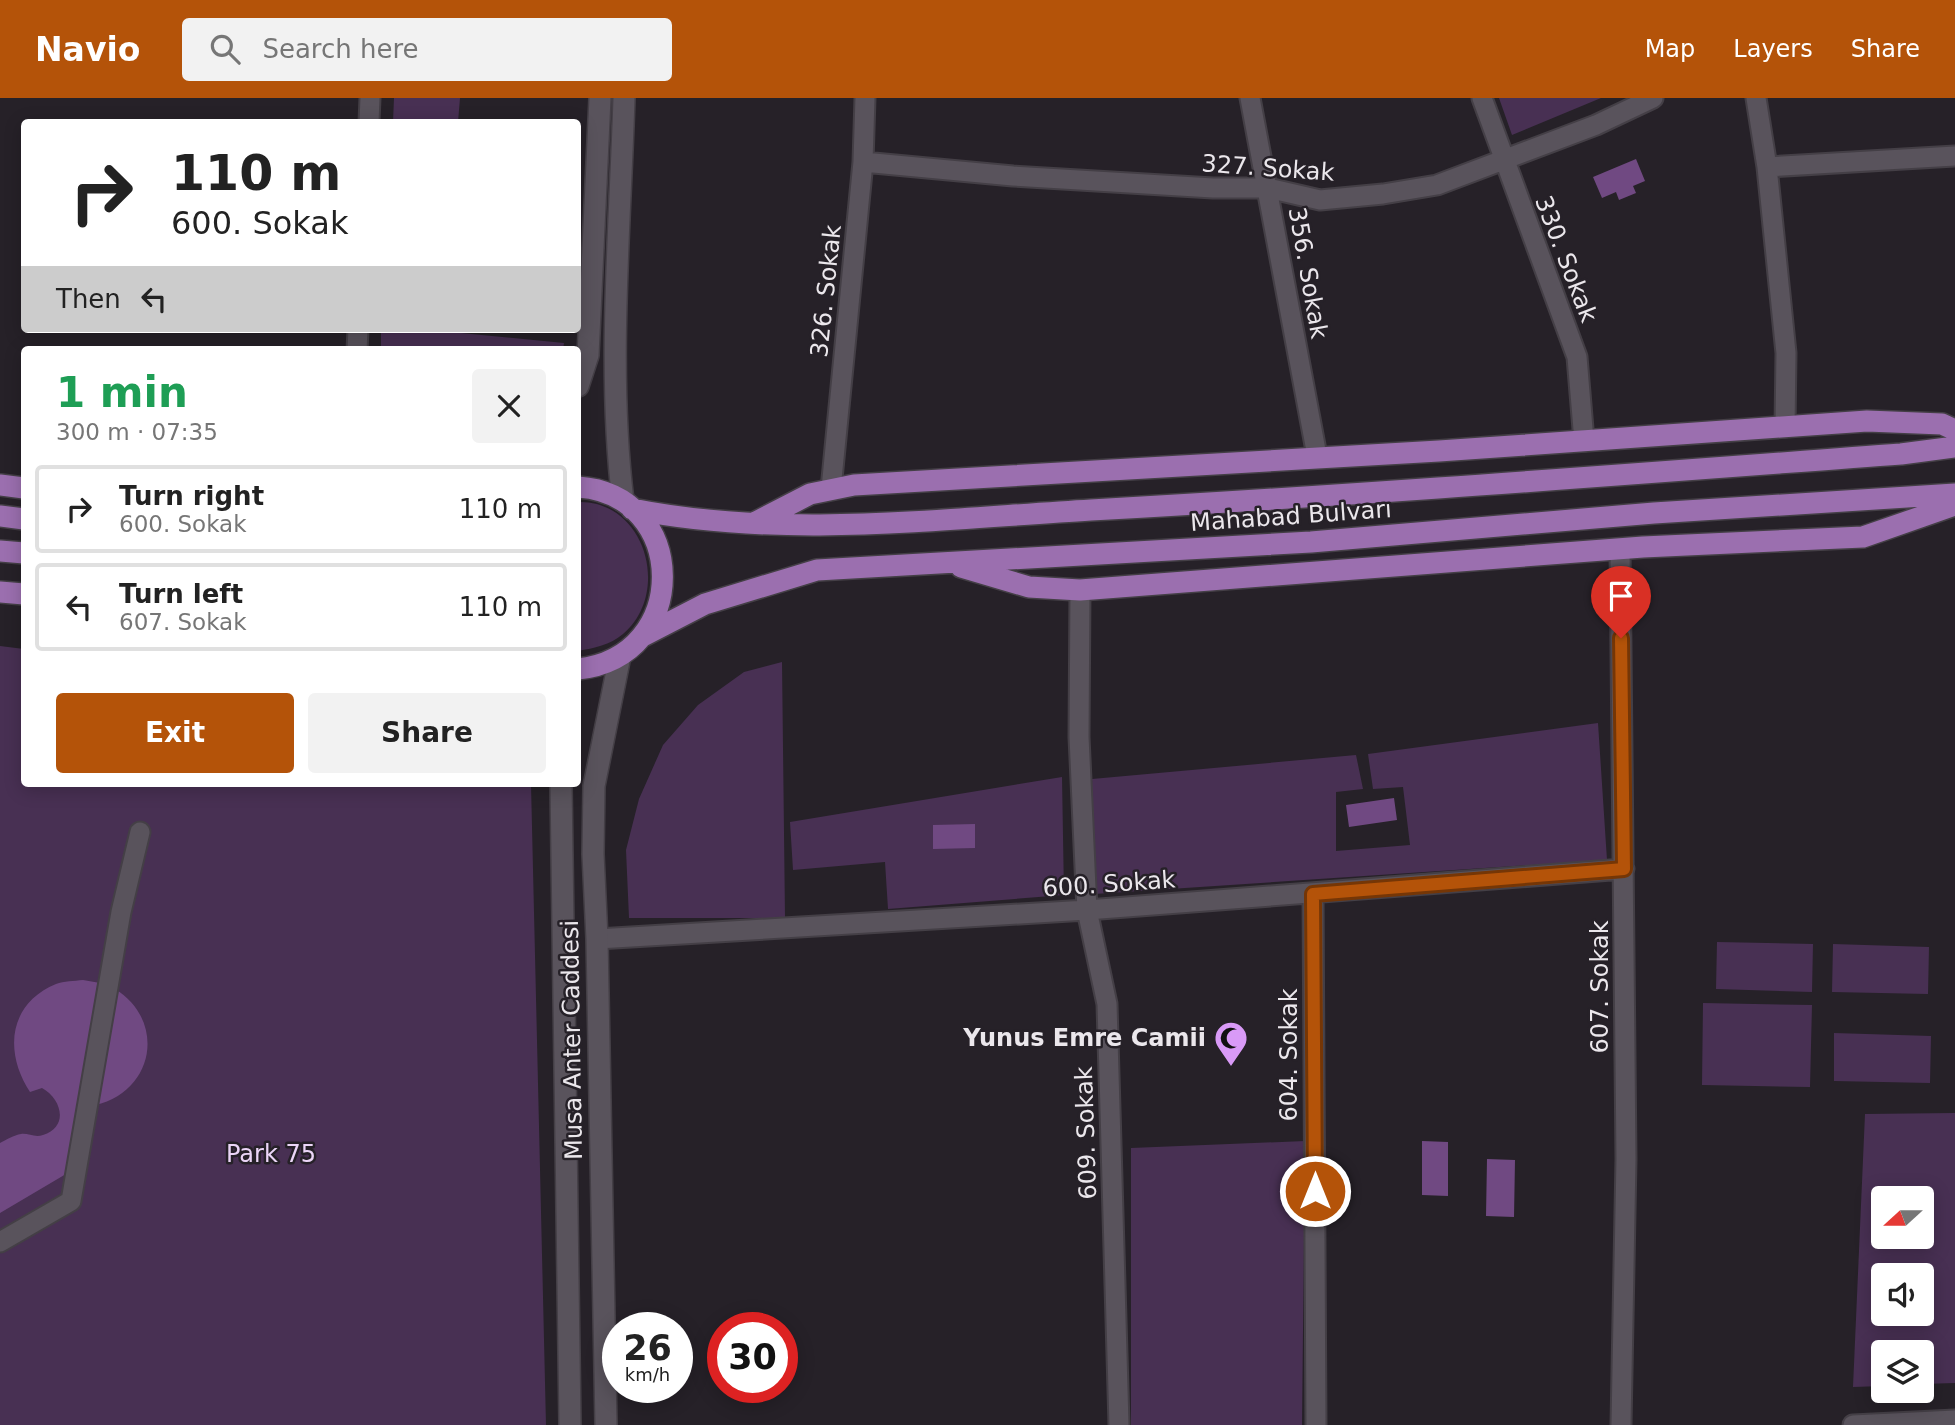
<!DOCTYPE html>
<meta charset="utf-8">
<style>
:root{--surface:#fff;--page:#f2f2f2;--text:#222;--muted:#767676;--line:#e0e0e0;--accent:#b45309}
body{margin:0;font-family:"DejaVu Sans",sans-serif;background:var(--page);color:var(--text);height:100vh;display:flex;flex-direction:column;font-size:26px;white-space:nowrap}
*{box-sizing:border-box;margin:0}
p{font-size:23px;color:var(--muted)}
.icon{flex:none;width:38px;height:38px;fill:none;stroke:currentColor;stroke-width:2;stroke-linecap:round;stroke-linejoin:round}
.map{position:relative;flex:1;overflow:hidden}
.panel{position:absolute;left:21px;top:248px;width:560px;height:441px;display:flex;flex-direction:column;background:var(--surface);border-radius:7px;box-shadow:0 4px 18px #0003}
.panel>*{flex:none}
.top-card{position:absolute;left:21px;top:21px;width:560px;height:214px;border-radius:7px;box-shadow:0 4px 18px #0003;background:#fff;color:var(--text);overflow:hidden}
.needle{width:46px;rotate:249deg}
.controls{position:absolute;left:1871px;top:1088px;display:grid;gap:14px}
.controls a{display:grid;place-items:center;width:63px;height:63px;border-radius:7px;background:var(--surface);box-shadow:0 4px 18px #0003;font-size:35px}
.speed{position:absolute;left:602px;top:1214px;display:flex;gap:14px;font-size:35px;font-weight:700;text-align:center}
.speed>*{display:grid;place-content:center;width:91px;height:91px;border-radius:50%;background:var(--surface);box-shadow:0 4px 18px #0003;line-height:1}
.speed small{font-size:18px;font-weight:400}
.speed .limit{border:10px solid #d22;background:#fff;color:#111}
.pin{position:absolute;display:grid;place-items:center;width:60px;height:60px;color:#fff;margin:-72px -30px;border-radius:50% 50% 50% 0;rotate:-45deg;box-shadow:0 0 7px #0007}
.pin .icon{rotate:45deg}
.me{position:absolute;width:77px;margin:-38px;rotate:0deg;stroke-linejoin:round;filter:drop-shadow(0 0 5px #0008)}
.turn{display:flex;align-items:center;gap:24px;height:147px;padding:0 35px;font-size:32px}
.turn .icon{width:91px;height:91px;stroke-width:2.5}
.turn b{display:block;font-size:49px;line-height:60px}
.then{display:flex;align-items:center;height:66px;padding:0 35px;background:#0003;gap:14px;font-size:26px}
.round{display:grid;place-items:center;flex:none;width:74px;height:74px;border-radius:7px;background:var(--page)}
.head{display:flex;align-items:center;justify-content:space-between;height:119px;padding:0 35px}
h1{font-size:42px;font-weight:800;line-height:52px;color:#1e9e55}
.cta{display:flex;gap:14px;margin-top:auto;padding:14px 35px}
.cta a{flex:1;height:80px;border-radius:7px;background:var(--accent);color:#fff;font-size:28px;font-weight:800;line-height:80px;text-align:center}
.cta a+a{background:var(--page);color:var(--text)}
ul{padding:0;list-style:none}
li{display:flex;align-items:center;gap:21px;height:88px;margin:0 14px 10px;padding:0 21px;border:4px solid var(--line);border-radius:7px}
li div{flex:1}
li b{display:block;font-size:26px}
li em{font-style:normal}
header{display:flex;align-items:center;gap:42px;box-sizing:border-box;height:98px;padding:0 35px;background:var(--accent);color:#fff}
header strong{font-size:33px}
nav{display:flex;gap:38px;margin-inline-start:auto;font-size:24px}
.search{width:490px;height:63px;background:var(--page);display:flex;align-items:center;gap:18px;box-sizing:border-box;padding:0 24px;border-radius:7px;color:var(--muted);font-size:26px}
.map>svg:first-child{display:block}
</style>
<header>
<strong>Navio</strong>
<div class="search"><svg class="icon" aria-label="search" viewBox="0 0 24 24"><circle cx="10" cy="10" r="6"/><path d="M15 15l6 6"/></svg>Search here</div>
<nav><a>Map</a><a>Layers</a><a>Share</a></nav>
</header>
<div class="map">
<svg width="1955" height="1327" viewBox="0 0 1955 1327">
<rect width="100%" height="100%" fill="#262128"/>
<!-- green -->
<path fill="#483053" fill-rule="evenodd" d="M 394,0 L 460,0 L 458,24 L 393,24 Z
M 1499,0 L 1601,0 L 1512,37 Z
M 381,231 L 420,231 L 564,245 L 563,252 L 381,252 Z
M 578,404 C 645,402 672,494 623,536 C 610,547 594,550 578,553 Z
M 0,548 L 24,551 L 24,686 L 531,686 L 546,1327 L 0,1327 Z
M 782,564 L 785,820 L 629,820 L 626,752 L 639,701 L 663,647 L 698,607 L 744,574 Z
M 1598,625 L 1607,762 L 1094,796 L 1092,681 L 1356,657 L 1363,691 L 1336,694 L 1336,753 L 1410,747 L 1403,689 L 1373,691 L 1368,656 Z
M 1062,679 L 1064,797 L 888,811 L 885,764 L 793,772 L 790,724 Z
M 1717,844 L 1813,846 L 1812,894 L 1716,891 Z
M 1833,846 L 1929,849 L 1928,896 L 1832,894 Z
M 1703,905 L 1812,907 L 1810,989 L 1702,987 Z
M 1834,935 L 1931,938 L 1930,985 L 1834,983 Z
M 1955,1015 L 1955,1285 L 1922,1286 L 1922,1255 L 1883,1255 L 1883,1288 L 1853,1289 L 1865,1016 ZM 1883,1101 L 1922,1101 L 1922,1139 L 1883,1139 ZM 1883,1178 L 1922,1178 L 1922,1216 L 1883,1216 Z
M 1305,1043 L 1302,1327 L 1131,1327 L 1131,1050 Z"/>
<!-- water -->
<path fill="#704982" d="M 1636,61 L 1645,83 L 1633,88 L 1636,95 L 1619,102 L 1616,94 L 1602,100 L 1593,79 Z
M 1394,700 L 1397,722 L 1349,729 L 1346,707 Z
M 975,726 L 975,750 L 933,751 L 933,727 Z
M 83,882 L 100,885 L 66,1076 L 0,1115 L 0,1045 C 6,1042 14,1037 21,1036 C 28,1035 35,1040 43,1037 C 69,1029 62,1001 42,990 L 30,994 C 4,954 8,906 56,886 C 64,883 74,883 83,882 Z
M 115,891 C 167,923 154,994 95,1007 Z
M 1422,1043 L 1448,1044 L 1448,1098 L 1422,1097 Z
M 1487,1061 L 1515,1062 L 1514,1119 L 1486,1118 Z"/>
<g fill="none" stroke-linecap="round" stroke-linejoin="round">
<defs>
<path id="street" d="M 1250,0 L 1317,358
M 1482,0 L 1577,259 L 1584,343
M 1756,0 L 1767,69 L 1786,255 L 1785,329
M 369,24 L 370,0
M 863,64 L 1013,78 L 1213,90 L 1268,90 L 1320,102 L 1383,96 L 1437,87 L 1596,27 L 1653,0
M 1767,69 L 1955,58
M 357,252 L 358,231
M 831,391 L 863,64 L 865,0
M 1620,451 L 1626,1061 L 1621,1327
M 1080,492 L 1079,639 L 1087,812 L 1107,906 L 1119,1327
M 1313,796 L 1316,1327
M 597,841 L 1087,812 L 1624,771
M 0,1144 L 71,1103 L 121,814 L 140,734
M 1853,1327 L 1955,1322"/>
<path id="secondary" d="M 578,288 L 588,257 L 600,0
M 623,403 C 607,273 620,131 624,0
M 561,686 L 570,1327
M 606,1327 L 597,841 L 593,756 L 594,688 L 620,558"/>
<path id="primary" d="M 0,387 L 24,390
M 578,389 C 689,396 692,559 578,571
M 632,411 C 783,441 938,421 1091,412 C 1361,397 1631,376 1901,356 L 1955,349
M 0,418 L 24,421
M 754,425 L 810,396 L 854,387 L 1439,353 L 1867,323 L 1942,326 L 1955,332
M 0,453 L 24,455
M 961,469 L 1029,489 L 1080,492 L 1643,449 L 1863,439 L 1955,407
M 0,494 L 24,496
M 643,538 L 705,506 L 817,472 L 1311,444 L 1654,415 L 1955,396"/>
</defs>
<!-- street casing -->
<use href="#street" stroke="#443f46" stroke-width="23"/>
<!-- secondary casing -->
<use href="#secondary" stroke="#443f46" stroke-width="24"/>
<!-- primary casing -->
<use href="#primary" stroke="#443f46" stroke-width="24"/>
<!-- street -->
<use href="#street" stroke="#59535c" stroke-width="19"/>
<!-- secondary -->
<use href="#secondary" stroke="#59535c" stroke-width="21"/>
<!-- primary -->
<use href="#primary" stroke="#9b6faf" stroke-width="21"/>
</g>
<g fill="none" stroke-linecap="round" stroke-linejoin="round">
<defs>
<path id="route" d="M 1315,1093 L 1313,796 L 1624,771 L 1621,540"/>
</defs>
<!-- route casing -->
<use href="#route" stroke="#753606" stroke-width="18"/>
<!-- route -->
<use href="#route" stroke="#b45309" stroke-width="12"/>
</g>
<!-- icons -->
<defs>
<symbol id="mosque-pin" viewBox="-11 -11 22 30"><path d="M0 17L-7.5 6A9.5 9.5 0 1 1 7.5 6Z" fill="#d99af7" stroke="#262128"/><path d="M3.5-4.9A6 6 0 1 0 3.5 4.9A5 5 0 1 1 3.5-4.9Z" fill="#111"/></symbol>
</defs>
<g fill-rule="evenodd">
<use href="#mosque-pin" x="1212" y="921" width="38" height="52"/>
</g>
<g text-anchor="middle" stroke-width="5" stroke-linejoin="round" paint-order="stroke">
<!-- street labels -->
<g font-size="24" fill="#ebe7ec" stroke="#262128">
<text transform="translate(1268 70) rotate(4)" y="8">327. Sokak</text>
<text transform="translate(1566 161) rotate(69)" y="8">330. Sokak</text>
<text transform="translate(1308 175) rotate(80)" y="8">356. Sokak</text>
<text transform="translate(826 193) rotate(-84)" y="8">326. Sokak</text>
<text transform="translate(1291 418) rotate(-4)" y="8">Mahabad Bulvarı</text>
<text transform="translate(1109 786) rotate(-4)" y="8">600. Sokak</text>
<text transform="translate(1600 889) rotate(-90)" y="8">607. Sokak</text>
<text transform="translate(572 942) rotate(-91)" y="8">Musa Anter Caddesi</text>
<text transform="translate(1289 957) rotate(-90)" y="8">604. Sokak</text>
<text transform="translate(1086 1035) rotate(-92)" y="8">609. Sokak</text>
</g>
<!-- poi labels -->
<g font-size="24" font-weight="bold" fill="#ebe7ec" stroke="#262128" text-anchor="end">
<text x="1206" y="948">Yunus Emre Camii</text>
</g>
<!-- park labels -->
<g font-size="24" fill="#ebd5f7" stroke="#262128">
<text x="271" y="1064">Park 75</text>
</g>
</g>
</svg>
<div class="controls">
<a><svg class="needle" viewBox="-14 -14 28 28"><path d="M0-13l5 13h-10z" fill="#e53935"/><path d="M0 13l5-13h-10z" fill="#767676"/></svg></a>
<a><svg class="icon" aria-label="sound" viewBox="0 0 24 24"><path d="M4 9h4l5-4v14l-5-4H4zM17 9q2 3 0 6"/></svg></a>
<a><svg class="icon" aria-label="layers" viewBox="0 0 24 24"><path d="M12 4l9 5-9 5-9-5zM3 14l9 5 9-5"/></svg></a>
</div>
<div class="speed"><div>26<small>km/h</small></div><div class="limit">30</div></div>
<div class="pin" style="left:1621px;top:540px;background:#d93025"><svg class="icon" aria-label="arrive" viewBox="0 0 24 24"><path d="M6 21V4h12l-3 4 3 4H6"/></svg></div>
<svg class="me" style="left:1315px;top:1093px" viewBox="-20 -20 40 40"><circle r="17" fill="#b45309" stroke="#fff" stroke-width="3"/><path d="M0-11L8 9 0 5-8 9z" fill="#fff"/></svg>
<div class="top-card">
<div class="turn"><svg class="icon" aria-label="right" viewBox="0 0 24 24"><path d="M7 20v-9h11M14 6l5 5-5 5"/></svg><div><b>110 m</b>600. Sokak</div></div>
<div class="then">Then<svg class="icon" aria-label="left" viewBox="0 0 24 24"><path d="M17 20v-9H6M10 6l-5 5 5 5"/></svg></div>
</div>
<section class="panel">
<div class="head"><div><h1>1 min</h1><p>300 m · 07:35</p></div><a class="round"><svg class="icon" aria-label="close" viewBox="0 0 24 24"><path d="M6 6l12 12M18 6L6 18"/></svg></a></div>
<ul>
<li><svg class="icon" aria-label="right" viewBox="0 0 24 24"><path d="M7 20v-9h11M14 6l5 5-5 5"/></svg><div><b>Turn right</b><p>600. Sokak</p></div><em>110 m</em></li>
<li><svg class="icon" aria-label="left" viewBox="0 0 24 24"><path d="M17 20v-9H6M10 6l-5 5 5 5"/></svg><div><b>Turn left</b><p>607. Sokak</p></div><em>110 m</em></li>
</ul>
<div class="cta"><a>Exit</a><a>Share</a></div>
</section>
</div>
